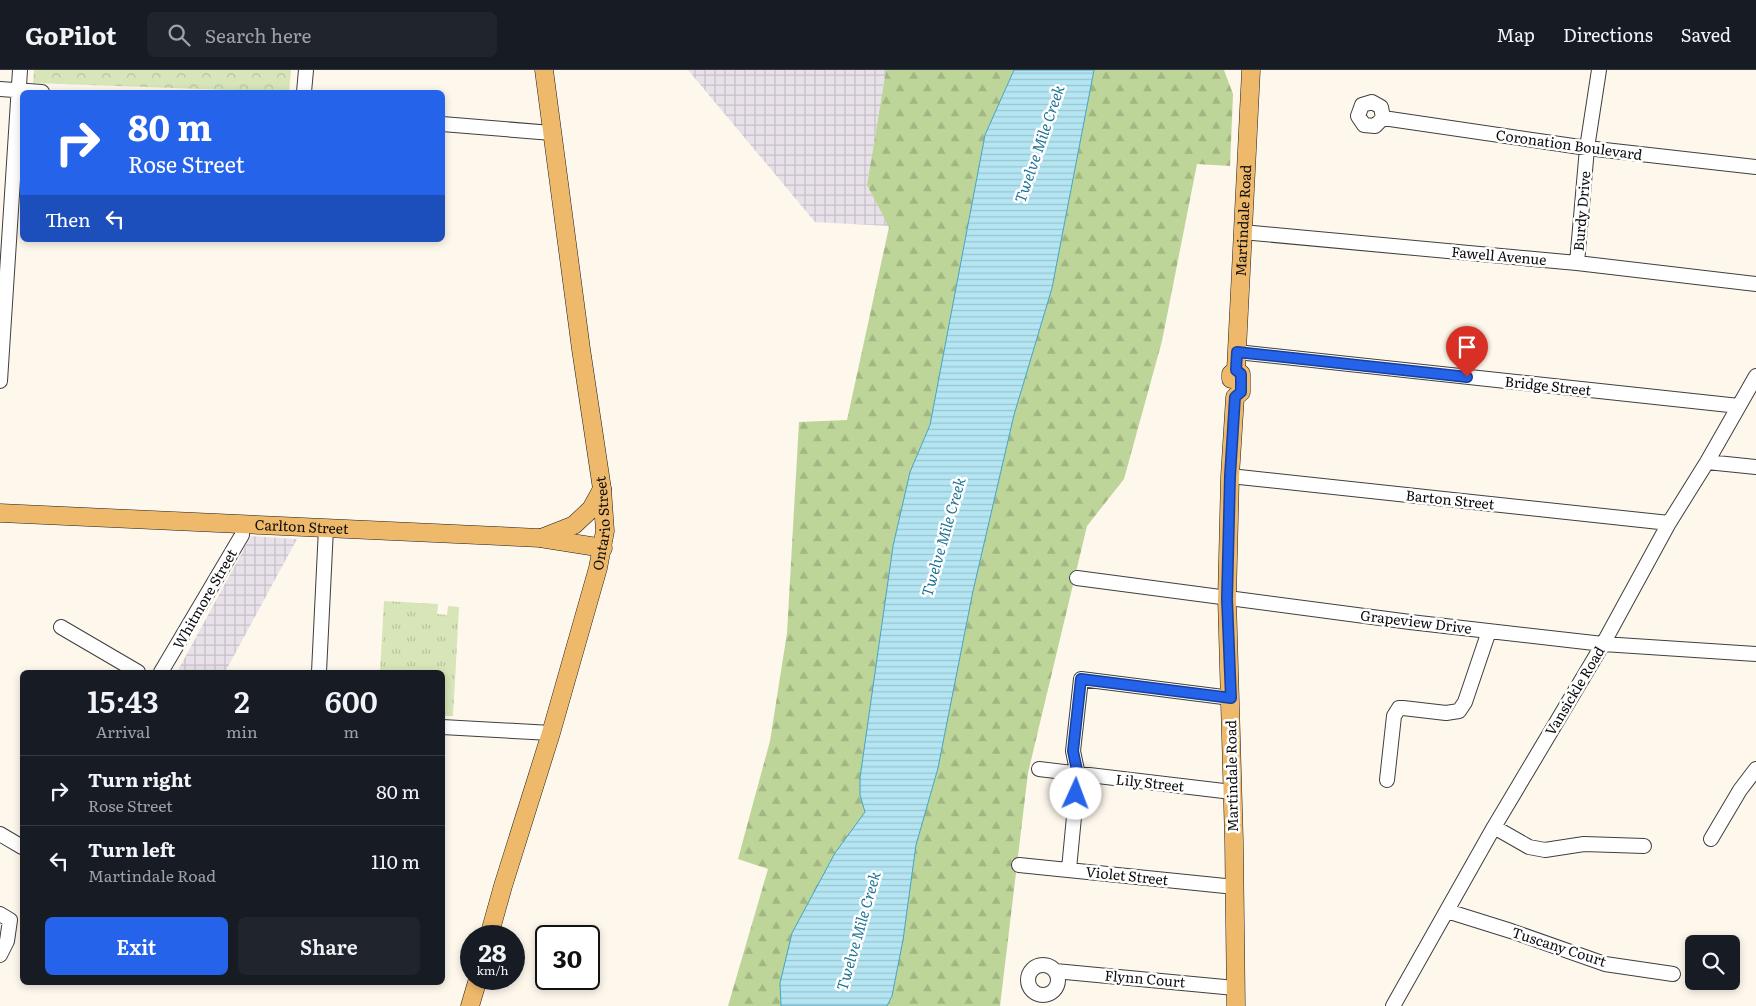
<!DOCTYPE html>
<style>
:root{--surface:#171b24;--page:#20242c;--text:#f1f3f6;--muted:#9ea1a6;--line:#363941;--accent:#2563eb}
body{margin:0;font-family:Literata,serif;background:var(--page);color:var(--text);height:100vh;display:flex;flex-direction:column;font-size:19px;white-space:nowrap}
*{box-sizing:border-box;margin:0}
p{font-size:16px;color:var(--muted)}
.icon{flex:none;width:28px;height:28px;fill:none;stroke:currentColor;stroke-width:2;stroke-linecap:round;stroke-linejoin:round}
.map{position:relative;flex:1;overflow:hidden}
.side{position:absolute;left:20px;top:600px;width:425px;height:315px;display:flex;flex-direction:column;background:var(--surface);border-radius:8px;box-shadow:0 2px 8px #0003}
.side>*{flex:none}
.hud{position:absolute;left:20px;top:20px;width:425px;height:152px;border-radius:8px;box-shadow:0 2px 8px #0003;background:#2563eb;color:#fff;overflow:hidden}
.controls{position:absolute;left:1685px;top:865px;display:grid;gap:10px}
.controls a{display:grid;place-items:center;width:55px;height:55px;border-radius:8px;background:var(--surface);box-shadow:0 2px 8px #0003;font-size:25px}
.speed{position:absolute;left:460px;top:855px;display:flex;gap:10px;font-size:25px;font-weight:700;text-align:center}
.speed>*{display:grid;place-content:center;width:65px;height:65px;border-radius:50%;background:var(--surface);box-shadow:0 2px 8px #0003;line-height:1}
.speed small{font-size:12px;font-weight:400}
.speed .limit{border:2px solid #111;border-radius:8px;background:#fff;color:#111}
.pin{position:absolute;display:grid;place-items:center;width:42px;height:42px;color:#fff;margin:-51px -21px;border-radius:50% 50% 50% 0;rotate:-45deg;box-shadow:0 0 5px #0007}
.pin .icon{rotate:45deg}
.me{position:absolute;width:55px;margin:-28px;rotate:2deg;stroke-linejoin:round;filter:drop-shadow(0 0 4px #0008)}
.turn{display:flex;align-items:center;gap:18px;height:105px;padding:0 25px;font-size:22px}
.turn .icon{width:65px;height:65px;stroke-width:2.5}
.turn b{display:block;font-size:35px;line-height:42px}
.then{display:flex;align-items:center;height:48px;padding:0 25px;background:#0003;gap:10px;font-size:19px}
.eta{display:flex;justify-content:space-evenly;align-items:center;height:85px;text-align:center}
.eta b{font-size:30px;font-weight:600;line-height:35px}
.button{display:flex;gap:10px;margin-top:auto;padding:10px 25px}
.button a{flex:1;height:58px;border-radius:8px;background:var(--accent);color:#fff;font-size:20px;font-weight:600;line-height:58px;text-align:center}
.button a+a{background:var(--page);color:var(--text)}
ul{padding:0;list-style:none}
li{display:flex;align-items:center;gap:15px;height:70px;padding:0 25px;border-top:1px solid var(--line)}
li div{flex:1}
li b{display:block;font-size:19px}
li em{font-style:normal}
header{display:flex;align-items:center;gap:30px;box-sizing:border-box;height:70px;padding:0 25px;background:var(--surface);border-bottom:1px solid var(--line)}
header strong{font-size:24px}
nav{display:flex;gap:28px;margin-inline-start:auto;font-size:18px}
.search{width:350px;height:45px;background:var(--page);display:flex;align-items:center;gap:12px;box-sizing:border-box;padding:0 18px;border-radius:8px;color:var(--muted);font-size:19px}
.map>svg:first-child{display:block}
</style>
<header>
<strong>GoPilot</strong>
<div class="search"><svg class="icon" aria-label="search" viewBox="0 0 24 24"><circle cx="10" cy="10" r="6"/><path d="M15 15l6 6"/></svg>Search here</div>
<nav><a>Map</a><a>Directions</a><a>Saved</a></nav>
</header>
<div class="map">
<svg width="1756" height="936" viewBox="0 0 1756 936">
<defs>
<pattern id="industrial-grid" width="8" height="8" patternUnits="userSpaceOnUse" patternTransform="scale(1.25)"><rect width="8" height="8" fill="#e8e1ea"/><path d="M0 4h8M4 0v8" fill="none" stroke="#c6c0c8"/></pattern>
<pattern id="grass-tufts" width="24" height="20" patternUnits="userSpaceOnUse" patternTransform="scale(1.25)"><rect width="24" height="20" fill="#d7e5b9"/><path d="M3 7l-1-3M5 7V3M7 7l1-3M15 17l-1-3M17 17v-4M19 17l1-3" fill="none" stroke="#b7c39e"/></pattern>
<pattern id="forest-firs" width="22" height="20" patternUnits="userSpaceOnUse" patternTransform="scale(1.25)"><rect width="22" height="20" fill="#bed599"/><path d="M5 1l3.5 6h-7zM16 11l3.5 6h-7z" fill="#a2b683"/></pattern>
<pattern id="park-crowns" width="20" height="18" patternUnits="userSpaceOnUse" patternTransform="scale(1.25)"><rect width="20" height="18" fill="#d7e5b9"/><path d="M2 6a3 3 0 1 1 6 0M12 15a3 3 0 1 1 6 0" fill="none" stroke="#b7c39e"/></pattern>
<pattern id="water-rules" width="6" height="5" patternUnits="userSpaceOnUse" patternTransform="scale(1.25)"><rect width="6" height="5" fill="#b4e5f2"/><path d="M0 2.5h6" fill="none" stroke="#9ac3ce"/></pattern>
</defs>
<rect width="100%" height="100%" fill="#fef7ec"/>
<!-- industrial -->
<path fill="url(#industrial-grid)" d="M 688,0 L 886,0 L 867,115 L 889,156 L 815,152 Z
M 251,466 L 297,469 L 225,602 L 177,602 Z"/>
<!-- grass -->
<path fill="url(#grass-tufts)" d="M 384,531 L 438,534 L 437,544 L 447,545 L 448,536 L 459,537 L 453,646 L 443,646 L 442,602 L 380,602 Z"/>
<!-- forest -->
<path fill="url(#forest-firs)" d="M 886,0 L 1014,0 L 985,65 L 930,355 L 910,402 L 893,476 L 860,708 L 860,725 L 865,742 L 835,783 L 780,912 L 781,936 L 728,936 L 768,799 L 738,789 L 770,671 L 787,563 L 799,352 L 847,350 L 889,157 L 867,115 Z
M 1094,0 L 1224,0 L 1233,24 L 1230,96 L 1197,94 L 1162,271 L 1124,409 L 1087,456 L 1028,703 L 1000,936 L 887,936 L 892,926 L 903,870 L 916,775 L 938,698 L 973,521 L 1014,345 L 1052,218 Z"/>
<!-- park -->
<path fill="url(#park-crowns)" d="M 34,0 L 291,0 L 289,22 L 283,22 L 33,13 Z"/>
<!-- water -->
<path fill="url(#water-rules)" stroke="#41a5c3" d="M 1014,0 L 1094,0 L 1052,218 L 1014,345 L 973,521 L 938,698 L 916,775 L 903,870 L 892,926 L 887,936 L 781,936 L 780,913 L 792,863 L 835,783 L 865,742 L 860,725 L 860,708 L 893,476 L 910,402 L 930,355 L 985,65 Z"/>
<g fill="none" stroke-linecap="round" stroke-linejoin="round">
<defs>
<path id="minor" d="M 0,19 L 42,22
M 304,22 L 306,0
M 1372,32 L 1381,37 L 1383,48 L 1375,56 L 1364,55 L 1358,46 L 1362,35 Z
M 1383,48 L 1587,78 L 1756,97
M 442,54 L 552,63
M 1242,162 L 1577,193 L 1756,214
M 1577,193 L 1587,78 L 1599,0
M 1237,282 L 1739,336
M 0,311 L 20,0
M 1707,392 L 1756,397
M 1230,406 L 1669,453
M 1077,508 L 1410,552 L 1603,574 L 1756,584
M 61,557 L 138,602
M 161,602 L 242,465 L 242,454
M 319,602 L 326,458
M 442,657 L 551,663
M 1039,699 L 1232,722
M 1387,710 L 1394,646 L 1399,638 L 1403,638 L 1446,643 L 1459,641 L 1465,632 L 1489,561
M 1494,757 L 1529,777 L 1545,780 L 1584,774 L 1644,776
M 0,764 L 22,777
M 1711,769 L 1740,720 L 1756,699
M 1019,795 L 1235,817
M 1069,799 L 1078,705 L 1073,681 L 1081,609 L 1231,628
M 1447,841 L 1511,861 L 1605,894 L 1673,904
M 0,844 L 10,850 L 7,871 L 0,885
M1028 910a15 15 0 1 1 30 0a15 15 0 1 1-30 0Z
M 1055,901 L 1235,918
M 1393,936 L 1494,757 L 1603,574 L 1669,453 L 1707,392 L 1756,306"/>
<g id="major">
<path id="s1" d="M 1231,309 L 1231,304 L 1236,300 L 1251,0"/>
<path id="s2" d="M 0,443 L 540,468 L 603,478"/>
<path d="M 541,468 L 574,455 L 591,439 L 602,419"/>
<path id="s3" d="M 489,866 L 503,816 L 551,663 L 598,498 L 605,461 L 602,419 L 581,279 L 544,0"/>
<path d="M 470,936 L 478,909"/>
<path d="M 1236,936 L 1234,771 L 1227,529 L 1230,406 L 1235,327 L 1241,322 L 1241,304 L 1236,300"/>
</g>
</defs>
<!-- minor casing -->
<use href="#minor" stroke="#3f3f3f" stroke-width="16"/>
<!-- major casing -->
<use href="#major" stroke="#1d1d1d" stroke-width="19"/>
<!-- minor -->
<use href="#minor" stroke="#fff" stroke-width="14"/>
<!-- major -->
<use href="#major" stroke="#efb96b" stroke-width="18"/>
</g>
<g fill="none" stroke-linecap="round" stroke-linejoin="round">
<defs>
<path id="route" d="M 1076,724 L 1078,705 L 1073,681 L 1081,609 L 1231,628 L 1227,529 L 1230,406 L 1235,327 L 1241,322 L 1241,304 L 1236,300 L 1237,282 L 1467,307"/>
</defs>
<!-- route casing -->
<use href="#route" stroke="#184099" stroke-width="12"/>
<!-- route -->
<use href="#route" stroke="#2563eb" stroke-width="9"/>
</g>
<g text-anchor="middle" stroke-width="5" stroke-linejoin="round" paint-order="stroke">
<!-- street labels -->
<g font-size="14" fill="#0c0c0c" stroke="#fff">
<text transform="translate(1569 75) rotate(8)" y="5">Coronation Boulevard</text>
<text transform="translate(1582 141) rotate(-85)" y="5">Burdy Drive</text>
<text dy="5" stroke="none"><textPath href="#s1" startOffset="161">Martindale Road</textPath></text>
<text transform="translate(1499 186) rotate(5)" y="5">Fawell Avenue</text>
<text transform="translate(1548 316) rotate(6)" y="5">Bridge Street</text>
<text transform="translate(1450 430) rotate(6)" y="5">Barton Street</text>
<text dy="5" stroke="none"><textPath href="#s3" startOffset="429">Ontario Street</textPath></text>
<text dy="5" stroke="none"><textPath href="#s2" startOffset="302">Carlton Street</textPath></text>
<text transform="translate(205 529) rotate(-60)" y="5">Whitmore Street</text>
<text transform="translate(1416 552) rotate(7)" y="5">Grapeview Drive</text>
<text transform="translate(1575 621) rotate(-59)" y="5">Vansickle Road</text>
<text transform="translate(1232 706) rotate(-91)" y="5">Martindale Road</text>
<text transform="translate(1150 713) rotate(6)" y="5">Lily Street</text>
<text transform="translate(1127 806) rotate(6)" y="5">Violet Street</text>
<text transform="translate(1559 877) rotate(18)" y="5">Tuscany Court</text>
<text transform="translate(1145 909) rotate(5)" y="5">Flynn Court</text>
</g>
<!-- water labels -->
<g font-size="15" font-style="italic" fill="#1e7495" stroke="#fff">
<text transform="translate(1040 74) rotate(-71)" y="5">Twelve Mile Creek</text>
<text transform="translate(944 467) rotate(-74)" y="5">Twelve Mile Creek</text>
<text transform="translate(859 861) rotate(-74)" y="5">Twelve Mile Creek</text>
</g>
</g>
</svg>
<div class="controls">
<a><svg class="icon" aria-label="search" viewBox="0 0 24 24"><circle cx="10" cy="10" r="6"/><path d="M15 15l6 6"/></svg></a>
</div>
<div class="speed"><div>28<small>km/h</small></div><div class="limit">30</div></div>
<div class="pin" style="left:1467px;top:307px;background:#d93025"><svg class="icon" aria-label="arrive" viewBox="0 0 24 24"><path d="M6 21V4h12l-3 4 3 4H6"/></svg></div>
<svg class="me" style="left:1076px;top:724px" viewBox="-20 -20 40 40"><circle r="19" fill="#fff"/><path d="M0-13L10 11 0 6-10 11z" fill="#2563eb"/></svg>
<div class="hud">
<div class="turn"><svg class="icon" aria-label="right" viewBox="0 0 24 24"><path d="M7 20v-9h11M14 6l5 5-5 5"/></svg><div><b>80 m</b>Rose Street</div></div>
<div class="then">Then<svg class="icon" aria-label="left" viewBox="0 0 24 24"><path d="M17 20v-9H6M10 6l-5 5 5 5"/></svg></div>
</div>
<section class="side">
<div class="eta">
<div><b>15:43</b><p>Arrival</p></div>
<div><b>2</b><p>min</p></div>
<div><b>600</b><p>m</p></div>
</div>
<ul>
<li><svg class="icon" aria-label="right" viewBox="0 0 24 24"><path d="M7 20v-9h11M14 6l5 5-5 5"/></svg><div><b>Turn right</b><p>Rose Street</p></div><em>80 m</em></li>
<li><svg class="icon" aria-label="left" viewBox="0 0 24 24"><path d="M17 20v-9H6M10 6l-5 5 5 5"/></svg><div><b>Turn left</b><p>Martindale Road</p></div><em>110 m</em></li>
</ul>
<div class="button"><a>Exit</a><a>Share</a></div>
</section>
</div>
